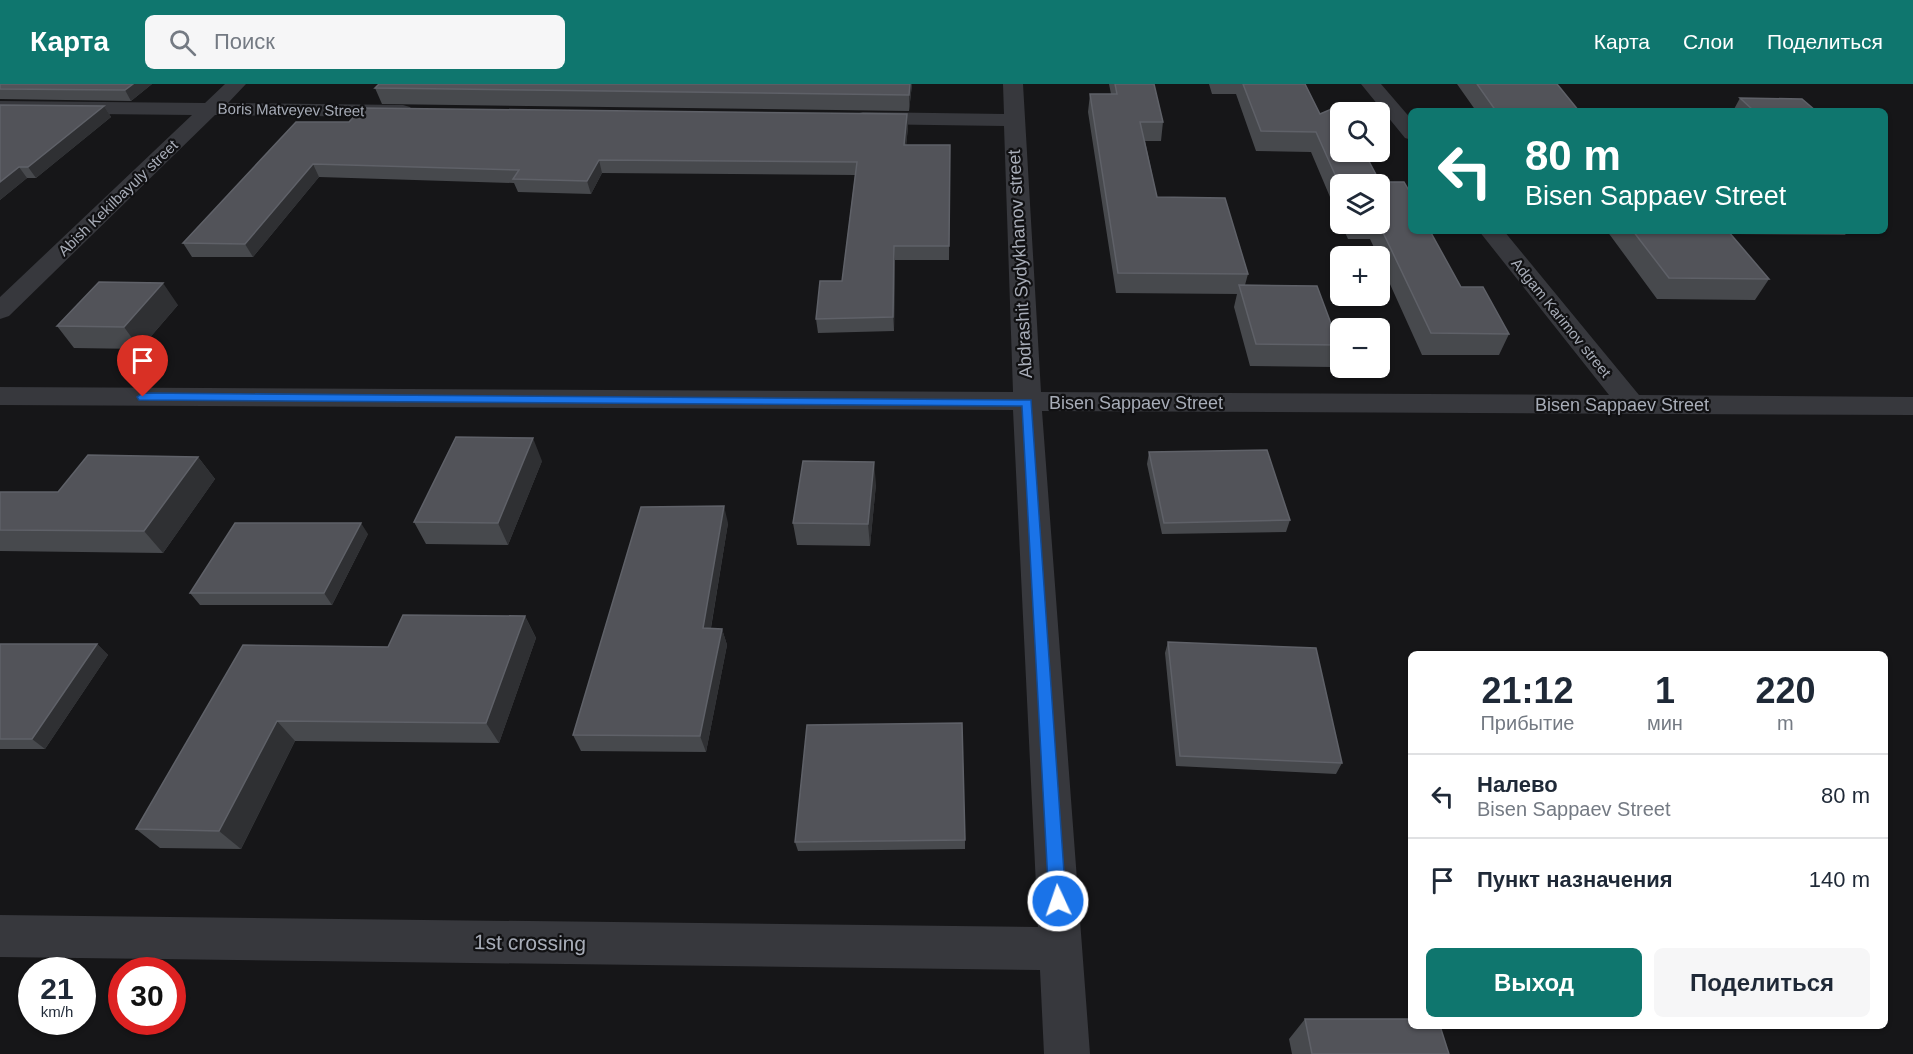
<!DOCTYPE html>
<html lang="ru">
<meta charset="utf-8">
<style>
:root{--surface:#fff;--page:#f6f6f7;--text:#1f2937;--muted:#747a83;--line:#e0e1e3;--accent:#0f766e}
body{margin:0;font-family:Arial,sans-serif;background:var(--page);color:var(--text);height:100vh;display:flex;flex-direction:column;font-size:22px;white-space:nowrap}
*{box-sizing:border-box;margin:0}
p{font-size:20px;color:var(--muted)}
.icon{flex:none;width:33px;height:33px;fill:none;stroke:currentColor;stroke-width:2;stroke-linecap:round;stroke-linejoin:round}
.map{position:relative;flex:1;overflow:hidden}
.side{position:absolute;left:1408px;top:567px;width:480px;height:378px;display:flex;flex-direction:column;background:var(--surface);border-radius:9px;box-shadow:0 2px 4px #0004}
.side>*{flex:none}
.hud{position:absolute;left:1408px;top:24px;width:480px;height:126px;border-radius:9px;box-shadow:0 2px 4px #0004;background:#0f766e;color:#fff;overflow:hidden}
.tools{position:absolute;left:1330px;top:18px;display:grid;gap:12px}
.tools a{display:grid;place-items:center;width:60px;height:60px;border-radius:9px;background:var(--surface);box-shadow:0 2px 4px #0004;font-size:30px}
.speed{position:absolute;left:18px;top:873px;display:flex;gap:12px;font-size:30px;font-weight:700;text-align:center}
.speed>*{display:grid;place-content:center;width:78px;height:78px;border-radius:50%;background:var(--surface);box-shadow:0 2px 4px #0004;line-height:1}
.speed small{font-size:15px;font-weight:400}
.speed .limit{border:9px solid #d22;background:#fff;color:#111}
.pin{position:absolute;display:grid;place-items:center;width:51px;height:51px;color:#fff;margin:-62px -26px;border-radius:50% 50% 50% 0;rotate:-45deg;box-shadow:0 0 6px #0007}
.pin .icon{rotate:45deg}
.me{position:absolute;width:66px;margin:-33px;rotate:357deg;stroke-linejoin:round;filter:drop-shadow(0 0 4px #0008)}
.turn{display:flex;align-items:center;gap:21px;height:126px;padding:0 18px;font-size:27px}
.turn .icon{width:78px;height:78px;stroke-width:2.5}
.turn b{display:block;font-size:42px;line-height:51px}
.eta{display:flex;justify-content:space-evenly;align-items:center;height:102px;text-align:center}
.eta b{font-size:36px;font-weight:700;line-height:42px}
.cta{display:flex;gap:12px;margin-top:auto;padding:12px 18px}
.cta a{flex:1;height:69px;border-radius:9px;background:var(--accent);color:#fff;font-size:24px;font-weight:700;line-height:69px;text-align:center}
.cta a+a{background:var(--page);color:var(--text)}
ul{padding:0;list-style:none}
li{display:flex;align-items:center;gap:18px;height:84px;padding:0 18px;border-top:2px solid var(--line)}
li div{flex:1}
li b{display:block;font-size:22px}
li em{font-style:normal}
header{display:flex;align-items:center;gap:36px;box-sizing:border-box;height:84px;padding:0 30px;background:var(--accent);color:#fff}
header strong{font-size:28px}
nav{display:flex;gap:33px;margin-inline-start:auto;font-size:21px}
.search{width:420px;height:54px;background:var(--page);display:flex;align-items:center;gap:15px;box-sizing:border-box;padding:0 21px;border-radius:9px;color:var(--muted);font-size:22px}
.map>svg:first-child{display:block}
</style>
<header>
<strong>Карта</strong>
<div class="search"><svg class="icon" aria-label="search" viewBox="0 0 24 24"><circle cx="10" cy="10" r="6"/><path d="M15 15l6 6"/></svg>Поиск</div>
<nav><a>Карта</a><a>Слои</a><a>Поделиться</a></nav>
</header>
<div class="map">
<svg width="1913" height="970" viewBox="0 0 1913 970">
<rect width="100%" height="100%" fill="#161618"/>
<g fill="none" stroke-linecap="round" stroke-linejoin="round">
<!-- minor -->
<path fill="#37383d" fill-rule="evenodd" d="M 225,0 L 246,0 L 228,19 L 403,21 L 410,23 L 413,27 L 410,31 L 403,33 L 215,31 L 9,232 L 0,235 L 0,213 L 192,31 L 0,29 L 0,17 L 205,19 Z
M 1003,0 L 1023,0 L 1041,308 L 1609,311 L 1479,147 L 1504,147 L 1639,311 L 1913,313 L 1913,331 L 1042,327 L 1090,970 L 1044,970 L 1040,886 L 0,873 L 0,831 L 1038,843 L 1013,326 L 0,321 L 0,303 L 1013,308 L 1004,42 L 863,40 L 856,38 L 853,34 L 856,30 L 863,28 L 1004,30 Z
M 1361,0 L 1381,0 L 1412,36 L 1412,56 L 1405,54 Z"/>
</g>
<!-- wall -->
<path fill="#47494d" d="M 0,0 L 152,0 L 131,17 L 0,15 Z
M 912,0 L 909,27 L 382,20 L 375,4 Z
M 1109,0 L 1154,0 L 1163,38 L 1161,57 L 1145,57 L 1157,113 L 1248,190 L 1245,201 L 1339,261 L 1332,283 L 1250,282 L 1234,223 L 1237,210 L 1116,209 L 1088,28 L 1090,10 L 1111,10 Z
M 1209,0 L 1305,0 L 1320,30 L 1380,98 L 1461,203 L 1509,250 L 1499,271 L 1422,271 L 1380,178 L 1380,172 L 1378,172 L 1370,155 L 1348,155 L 1341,140 L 1380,140 L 1380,100 L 1341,100 L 1341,139 L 1311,68 L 1256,67 L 1236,10 L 1212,10 Z
M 1457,0 L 1557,0 L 1579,27 L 1476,27 Z
M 1740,14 L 1816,27 L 1733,27 Z
M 0,21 L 104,22 L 111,33 L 36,94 L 27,94 L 0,116 Z
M 907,30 L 908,43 L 906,61 L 950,61 L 949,176 L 895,176 L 894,247 L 818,249 L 816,235 L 842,197 L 855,91 L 602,89 L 591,110 L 518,108 L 514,99 L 319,93 L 253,173 L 192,173 L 183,159 L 349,38 Z
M 1607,147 L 1848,147 L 1845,151 L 1730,150 L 1769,195 L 1755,216 L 1657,215 Z
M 178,221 L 140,265 L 74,264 L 57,242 Z
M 1149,368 L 1290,436 L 1286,448 L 1162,450 L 1147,380 Z
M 198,373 L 215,395 L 163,469 L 0,467 L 0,408 L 58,408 Z
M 542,377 L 508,461 L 426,460 L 414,438 Z
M 876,400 L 870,462 L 797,461 L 793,439 Z
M 728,439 L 711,544 L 722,545 L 727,561 L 706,668 L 581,667 L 573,651 Z
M 368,450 L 332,521 L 200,521 L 190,509 Z
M 525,532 L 536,554 L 499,659 L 295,657 L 241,765 L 160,764 L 136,745 L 243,561 L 388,563 Z
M 1168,558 L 1342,679 L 1336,690 L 1176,682 L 1165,569 Z
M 0,560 L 97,560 L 108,571 L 45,665 L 0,665 Z
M 965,756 L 965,765 L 798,767 L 795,758 Z
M 1305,935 L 1449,970 L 1292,970 L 1289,955 Z"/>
<!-- shaded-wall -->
<path fill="#2f3033" d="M 133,0 L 152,0 L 131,17 L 125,6 Z
M 910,0 L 912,0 L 909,27 L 909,11 Z
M 104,22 L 111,33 L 36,94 L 28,83 Z
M 907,30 L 908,43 L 905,74 L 904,61 Z
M 599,76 L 602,89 L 591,110 L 587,97 Z
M 313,80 L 319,93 L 253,173 L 245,160 Z
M 19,83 L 27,94 L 0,116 L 0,98 Z
M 894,162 L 895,176 L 894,247 L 893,233 Z
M 163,199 L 178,221 L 140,265 L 124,243 Z
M 533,354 L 542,377 L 508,461 L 498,439 Z
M 198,373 L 215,395 L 163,469 L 144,447 Z
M 874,378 L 876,400 L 870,462 L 868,440 Z
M 724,422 L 728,439 L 708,561 L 703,544 Z
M 361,439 L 368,450 L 332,521 L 324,509 Z
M 525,532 L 536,554 L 499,659 L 486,639 Z
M 722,545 L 727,561 L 706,668 L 700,652 Z
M 97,560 L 108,571 L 45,665 L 32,655 Z
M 277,637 L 295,657 L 241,765 L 219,747 Z"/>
<!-- building -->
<path fill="#525359" stroke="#5f6168" stroke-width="1.5" d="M 0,0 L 133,0 L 125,6 L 0,5 Z
M 379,0 L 910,0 L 909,11 L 375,4 Z
M 1115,0 L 1154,0 L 1163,38 L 1140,38 L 1157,113 L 1225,114 L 1248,190 L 1118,189 L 1090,10 L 1117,10 Z
M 1243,0 L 1305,0 L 1320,30 L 1341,21 L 1345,28 L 1341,28 L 1341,68 L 1364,68 L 1380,98 L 1404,98 L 1412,112 L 1412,147 L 1430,147 L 1461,203 L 1483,203 L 1509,250 L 1431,249 L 1379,140 L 1380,140 L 1380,100 L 1341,100 L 1341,104 L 1316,48 L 1261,47 Z
M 1477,0 L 1557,0 L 1579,27 L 1496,27 Z
M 1740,14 L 1802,15 L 1816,27 L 1754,27 Z
M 0,21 L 104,22 L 28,83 L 19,83 L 0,98 Z
M 362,24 L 907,30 L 904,61 L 950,61 L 949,162 L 894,162 L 893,233 L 816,235 L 820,197 L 842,197 L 857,78 L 599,76 L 587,97 L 513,95 L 519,86 L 313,80 L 245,160 L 183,159 L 296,38 L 349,38 Z
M 1633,147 L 1728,147 L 1769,195 L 1669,194 Z
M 99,198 L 163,199 L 124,243 L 57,242 Z
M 1239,201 L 1317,202 L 1339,261 L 1256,260 Z
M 456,353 L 533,354 L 498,439 L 414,438 Z
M 1267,366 L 1290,436 L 1164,439 L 1149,368 Z
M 88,371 L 198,373 L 144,447 L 0,446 L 0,408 L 58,408 Z
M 803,377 L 874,378 L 868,440 L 793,439 Z
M 724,422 L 703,544 L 722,545 L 700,652 L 573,651 L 641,423 Z
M 235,439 L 361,439 L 324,509 L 190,509 Z
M 403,531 L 525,532 L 486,639 L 277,637 L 219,747 L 136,745 L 243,561 L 388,563 Z
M 1168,558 L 1316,564 L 1342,679 L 1180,672 Z
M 0,560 L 97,560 L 32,655 L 0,655 Z
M 962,639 L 965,756 L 795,758 L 807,641 Z
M 1305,935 L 1412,935 L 1412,942 L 1440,942 L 1449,970 L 1312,970 Z"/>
<!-- route -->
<path fill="#1a73e8" stroke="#114b97" stroke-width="1.5" d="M 143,309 L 1031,316 L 1066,817 L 1064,823 L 1058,826 L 1051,823 L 1049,817 L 1022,322 L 139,316 L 137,313 Z"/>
<g text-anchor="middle" stroke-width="4.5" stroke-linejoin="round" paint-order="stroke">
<!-- far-street labels -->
<g font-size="15" fill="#a8adb8" stroke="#111113">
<text transform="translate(291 26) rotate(1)" y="5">Boris Matveyev Street</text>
<text transform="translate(118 114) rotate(-44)" y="5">Abish Kekilbayuly street</text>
<text transform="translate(1561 234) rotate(51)" y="5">Adgam Karimov street</text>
</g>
<!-- street labels -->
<g font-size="18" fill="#a8adb8" stroke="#111113">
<text transform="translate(1020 180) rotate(-93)" y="6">Abdrashit Sydykhanov street</text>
<text x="1136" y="325">Bisen Sappaev Street</text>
<text x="1622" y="327">Bisen Sappaev Street</text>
</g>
<!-- near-street labels -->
<g font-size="21" fill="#a8adb8" stroke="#111113">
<text transform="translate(530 859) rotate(1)" y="7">1st crossing</text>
</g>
</g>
</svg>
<div class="tools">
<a><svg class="icon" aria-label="search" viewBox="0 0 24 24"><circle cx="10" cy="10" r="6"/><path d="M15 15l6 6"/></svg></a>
<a><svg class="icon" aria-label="layers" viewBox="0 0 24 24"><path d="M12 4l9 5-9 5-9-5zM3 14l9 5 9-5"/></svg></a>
<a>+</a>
<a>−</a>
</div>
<div class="speed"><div>21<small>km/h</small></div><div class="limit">30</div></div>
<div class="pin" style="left:143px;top:313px;background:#d93025"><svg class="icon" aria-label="arrive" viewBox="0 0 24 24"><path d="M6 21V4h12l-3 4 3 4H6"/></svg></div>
<svg class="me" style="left:1058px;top:817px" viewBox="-20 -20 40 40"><circle r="17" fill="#1a73e8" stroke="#fff" stroke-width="3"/><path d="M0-11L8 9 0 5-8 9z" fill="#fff"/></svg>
<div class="hud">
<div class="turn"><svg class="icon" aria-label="left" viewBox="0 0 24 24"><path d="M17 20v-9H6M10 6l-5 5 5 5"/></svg><div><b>80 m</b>Bisen Sappaev Street</div></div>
</div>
<section class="side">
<div class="eta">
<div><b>21:12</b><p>Прибытие</p></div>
<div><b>1</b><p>мин</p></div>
<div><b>220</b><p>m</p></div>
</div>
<ul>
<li><svg class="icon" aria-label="left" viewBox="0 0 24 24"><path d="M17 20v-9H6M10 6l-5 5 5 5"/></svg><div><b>Налево</b><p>Bisen Sappaev Street</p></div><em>80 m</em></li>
<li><svg class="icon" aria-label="arrive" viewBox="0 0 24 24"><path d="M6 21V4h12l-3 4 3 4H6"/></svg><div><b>Пункт назначения</b></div><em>140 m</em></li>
</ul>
<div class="cta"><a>Выход</a><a>Поделиться</a></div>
</section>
</div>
